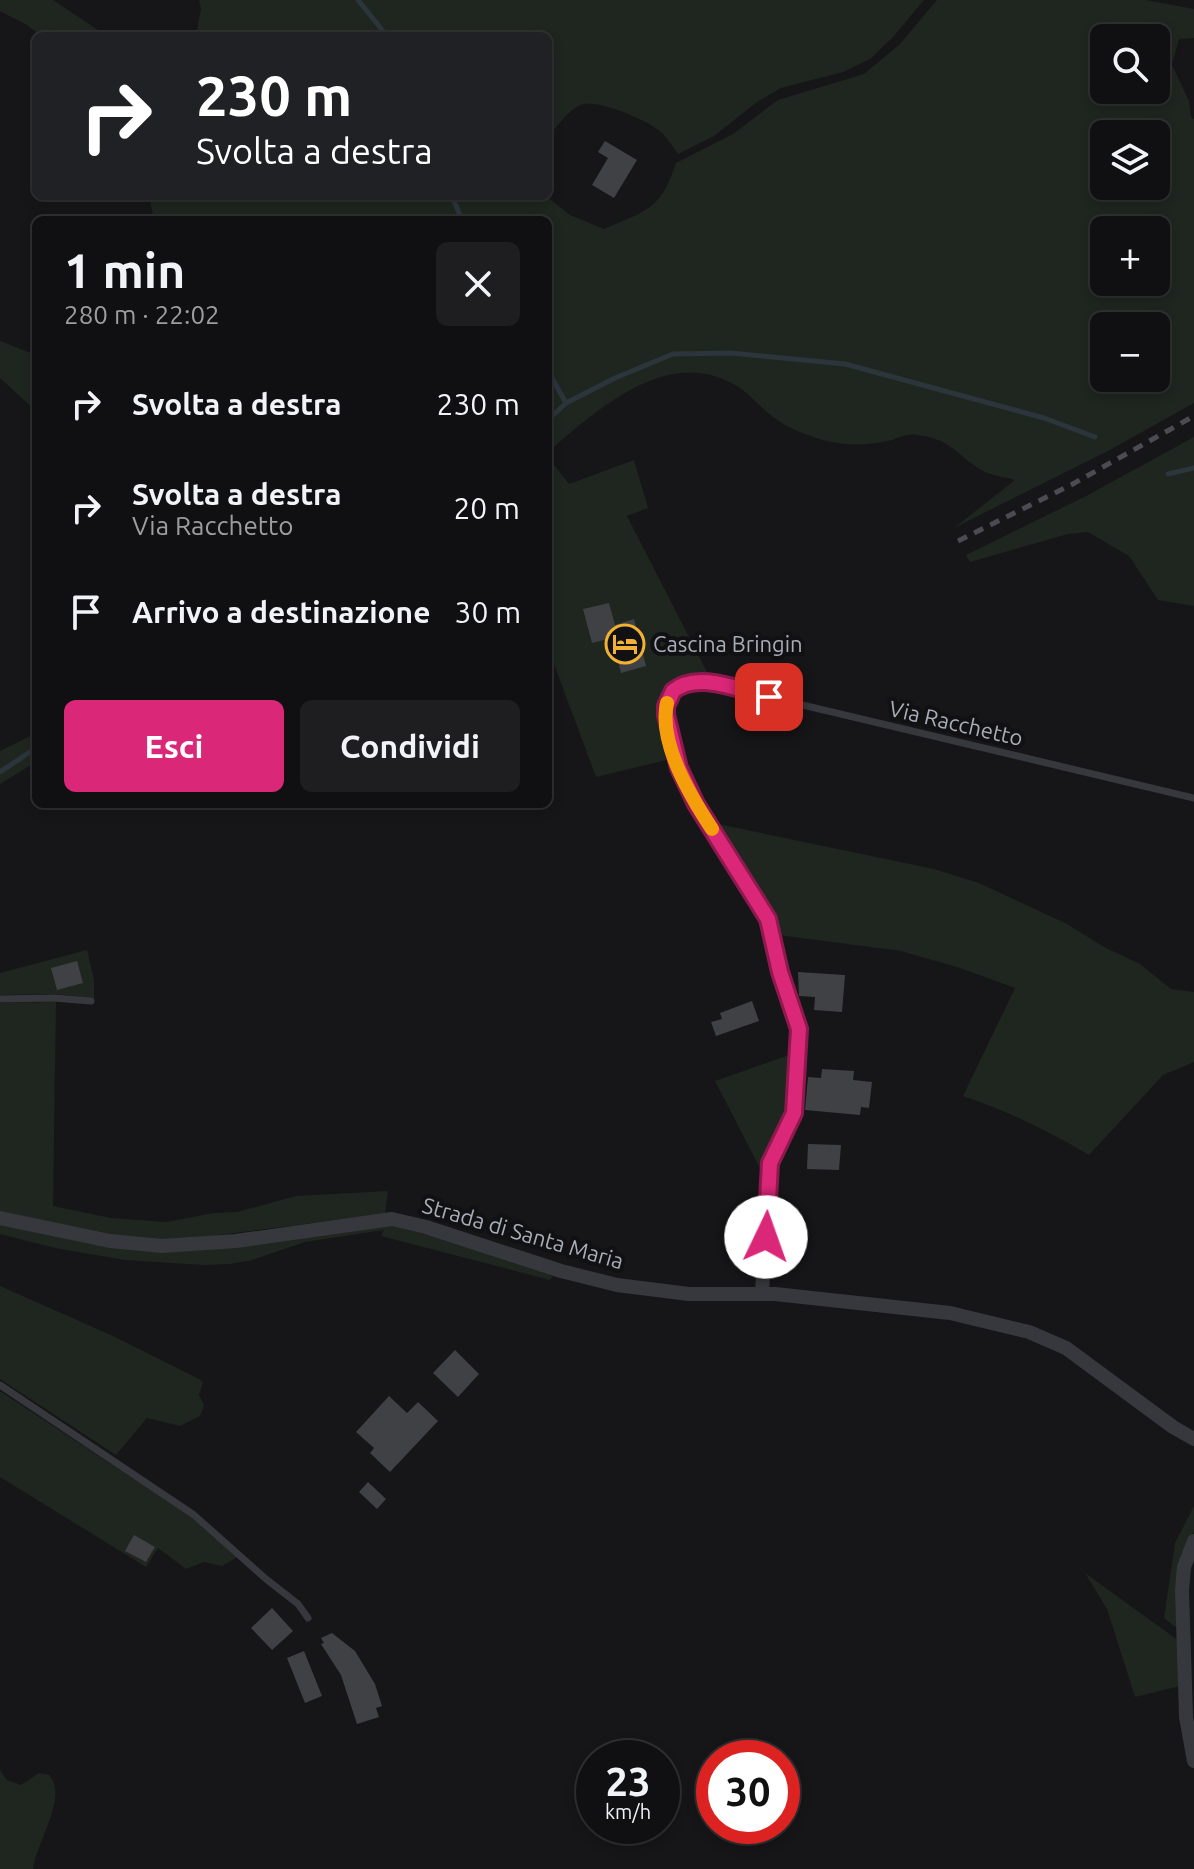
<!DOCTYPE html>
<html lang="it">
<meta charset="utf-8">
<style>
:root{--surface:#101012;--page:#1e1e20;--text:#f1f3f6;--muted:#9c9d9f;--line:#303032;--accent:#db2777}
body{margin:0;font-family:Ubuntu,sans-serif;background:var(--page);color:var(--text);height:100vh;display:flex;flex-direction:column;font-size:30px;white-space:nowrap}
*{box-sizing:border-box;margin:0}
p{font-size:26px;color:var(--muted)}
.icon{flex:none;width:44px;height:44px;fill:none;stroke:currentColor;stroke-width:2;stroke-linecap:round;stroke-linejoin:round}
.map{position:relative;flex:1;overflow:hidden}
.drawer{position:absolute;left:32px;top:216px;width:520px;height:592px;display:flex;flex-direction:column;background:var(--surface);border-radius:12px;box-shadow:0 4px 12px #0003,0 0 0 2px var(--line)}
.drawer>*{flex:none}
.top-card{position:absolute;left:32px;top:32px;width:520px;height:168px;border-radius:12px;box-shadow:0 4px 12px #0003,0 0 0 2px var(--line);background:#202124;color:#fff;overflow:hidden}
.buttons{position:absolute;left:1090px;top:24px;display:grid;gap:16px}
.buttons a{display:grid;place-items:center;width:80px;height:80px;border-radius:12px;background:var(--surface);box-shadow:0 4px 12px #0003,0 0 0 2px var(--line);font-size:40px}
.speed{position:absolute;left:576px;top:1740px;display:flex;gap:16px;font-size:40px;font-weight:700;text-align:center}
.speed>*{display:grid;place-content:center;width:104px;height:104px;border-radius:50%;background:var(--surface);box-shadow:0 4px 12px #0003,0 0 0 2px var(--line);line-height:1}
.speed small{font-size:20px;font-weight:400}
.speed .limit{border:12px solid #d22;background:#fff;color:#111}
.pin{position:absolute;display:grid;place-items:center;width:68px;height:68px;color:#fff;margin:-34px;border-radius:16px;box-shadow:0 4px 12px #0006}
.me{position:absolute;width:88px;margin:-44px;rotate:3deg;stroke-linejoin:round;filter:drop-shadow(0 0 6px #0008)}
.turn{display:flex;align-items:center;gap:28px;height:168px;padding:0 32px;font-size:36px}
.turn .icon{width:104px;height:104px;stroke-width:2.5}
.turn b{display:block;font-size:56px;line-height:68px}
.round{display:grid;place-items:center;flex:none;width:84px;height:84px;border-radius:12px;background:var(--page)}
.summary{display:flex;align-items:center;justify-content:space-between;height:136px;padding:0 32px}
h1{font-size:48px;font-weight:700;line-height:60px}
.cta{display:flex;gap:16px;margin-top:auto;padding:16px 32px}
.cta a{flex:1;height:92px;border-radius:12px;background:var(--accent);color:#fff;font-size:32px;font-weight:700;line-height:92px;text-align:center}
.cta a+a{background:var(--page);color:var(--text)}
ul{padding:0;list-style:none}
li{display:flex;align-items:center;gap:24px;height:104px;padding:0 32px}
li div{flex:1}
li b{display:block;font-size:30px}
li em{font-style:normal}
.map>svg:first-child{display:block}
</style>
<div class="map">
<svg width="1194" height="1869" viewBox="0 0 1194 1869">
<rect width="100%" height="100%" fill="#161618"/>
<!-- green -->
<path fill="#1e261f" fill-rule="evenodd" d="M 0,0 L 53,0 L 107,36 L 41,36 L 27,25 L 0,11 Z
M 199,0 L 924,0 L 893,37 L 870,59 L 843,72 L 781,88 L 757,102 L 714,136 L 678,154 C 673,147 668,139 662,133 C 650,121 597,98 580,105 C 567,111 557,127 548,137 L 548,36 L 196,36 L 201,8 Z
M 937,0 L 1146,0 L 1194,9 L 1194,38 L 1179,39 L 1172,65 L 1189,101 L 1191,117 L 1194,119 L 1194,403 L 1108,451 L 954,528 L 1015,480 C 1006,477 994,476 985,472 C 958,458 954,439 917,435 C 907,433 897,439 888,441 C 868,445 847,446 827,441 C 812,437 795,431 782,423 C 766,414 755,399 740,388 C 671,342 599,408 548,452 L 548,220 L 154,220 L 149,196 L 546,196 L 570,215 L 604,229 C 647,210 660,211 676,163 L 733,134 L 778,100 L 864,74 L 900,44 ZM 1104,38 L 1156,38 L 1156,90 L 1104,90 ZM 1104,134 L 1156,134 L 1156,186 L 1104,186 ZM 1104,230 L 1156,230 L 1156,282 L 1104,282 ZM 1104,326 L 1156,326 L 1156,378 L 1104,378 Z
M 0,341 L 36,355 L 36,411 L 0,378 Z
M 1194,437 L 1194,606 L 1158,600 L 1129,556 L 1088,532 L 1068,534 L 970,562 L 966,555 L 1086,496 Z
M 548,457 L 569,484 L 634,460 L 648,508 L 627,516 L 710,678 L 673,685 L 671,759 L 596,777 L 548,648 Z
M 36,733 L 36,762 L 0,784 L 0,751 Z
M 713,823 L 934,869 L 979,883 L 1067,924 L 1104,947 L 1140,964 L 1171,989 L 1194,992 L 1194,1062 L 1163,1075 L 1089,1155 C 1048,1131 1008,1111 963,1096 L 1015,988 L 960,968 L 901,951 L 778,935 Z
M 87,950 L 94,979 L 94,998 L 54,994 L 0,995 L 0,973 Z
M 56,1002 L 53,1206 L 111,1218 L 166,1222 L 214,1213 L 237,1212 L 296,1196 L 388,1191 L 385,1214 L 178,1240 L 115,1237 L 0,1214 L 0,1003 Z
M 795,1053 L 790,1107 L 763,1174 L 715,1081 Z
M 0,1222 L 113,1246 L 387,1225 L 452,1240 L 553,1276 L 550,1280 L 381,1236 L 384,1230 L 305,1242 L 252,1260 L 230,1264 L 204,1265 L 125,1260 L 55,1248 L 0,1234 Z
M 0,1286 L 113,1336 L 197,1378 L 203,1382 L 199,1395 L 204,1405 L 200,1416 L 180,1426 L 147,1418 L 116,1455 L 0,1379 Z
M 0,1391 L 190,1516 L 237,1557 L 222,1566 L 204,1562 L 186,1569 L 158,1548 L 146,1567 L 0,1477 Z
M 1194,1506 L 1194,1532 L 1183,1554 L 1179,1630 L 1164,1618 L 1175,1543 Z
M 1085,1573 L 1179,1641 L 1180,1686 L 1135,1697 L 1107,1609 Z
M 0,1770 L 7,1780 L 21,1785 L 39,1773 L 49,1775 C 69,1796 36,1843 33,1869 L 0,1869 Z"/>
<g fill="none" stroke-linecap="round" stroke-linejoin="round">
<!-- stream -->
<path stroke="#2c353c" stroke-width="5" d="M 358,0 L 387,36
M 452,196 L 462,220
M 548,371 L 566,403
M 548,420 L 566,403 L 615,378 L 673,354 L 731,353 L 845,364 L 1044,418 L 1095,437
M 1168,474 L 1194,468
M 0,772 L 36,748"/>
</g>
<!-- building -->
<path fill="#404145" d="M 605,141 L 637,160 L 614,198 L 592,185 L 608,158 L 598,152 Z
M 609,603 L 615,625 L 634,619 L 646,666 L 621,673 L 612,638 L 592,643 L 583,609 Z
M 77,961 L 83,983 L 57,990 L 51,968 Z
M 798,972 L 845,975 L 842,1012 L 814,1010 L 815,997 L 799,996 Z
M 752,1001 L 759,1021 L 716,1036 L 711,1022 L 722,1019 L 720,1013 Z
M 822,1069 L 854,1071 L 853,1080 L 872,1082 L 869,1108 L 861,1107 L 860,1115 L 805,1110 L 808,1077 L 821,1078 Z
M 808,1144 L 841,1145 L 839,1170 L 807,1169 Z
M 455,1350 L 479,1374 L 458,1397 L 433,1373 Z
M 389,1396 L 407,1413 L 418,1402 L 438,1421 L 390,1472 L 370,1453 L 374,1448 L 356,1432 Z
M 368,1482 L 386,1499 L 377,1509 L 359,1492 Z
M 134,1535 L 155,1547 L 146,1562 L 125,1551 Z
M 272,1608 L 293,1631 L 272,1650 L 251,1628 Z
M 332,1633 L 355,1651 L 375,1684 L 382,1706 L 376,1708 L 379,1717 L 357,1724 L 341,1675 L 321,1644 L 324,1643 L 321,1638 Z
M 304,1651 L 322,1696 L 305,1703 L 287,1658 Z"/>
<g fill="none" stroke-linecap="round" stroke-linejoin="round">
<!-- service -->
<path stroke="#37383d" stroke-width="7" d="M 710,683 L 1194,798
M 0,999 L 54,998 L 91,1001
M 0,1385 L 194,1515 L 266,1579 L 298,1604 L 308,1618"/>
<!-- minor -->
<path stroke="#37383d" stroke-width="14" d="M 709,683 L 691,682 L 676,688 L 666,706 L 667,722 L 675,757 L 691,796 L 768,919 L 780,972 L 798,1026 L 794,1113 L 774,1151 L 769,1167 L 762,1293
M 0,1218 L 110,1241 L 162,1246 L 236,1241 L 392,1219 L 426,1227 L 561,1271 L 617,1285 L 689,1294 L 775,1294 L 950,1313 L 1029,1332 L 1066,1348 L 1173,1427 L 1194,1439
M 1194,1541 L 1184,1567 L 1182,1591 L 1186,1717 L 1194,1761"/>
<!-- rail -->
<path stroke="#4a4c52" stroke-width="5" stroke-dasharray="10 8" stroke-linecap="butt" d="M 958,541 L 1071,485 L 1194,416"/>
</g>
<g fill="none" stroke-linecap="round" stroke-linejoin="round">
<defs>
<path id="route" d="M 766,1237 L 770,1163 L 794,1113 L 799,1029 L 780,972 L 768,919 L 696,804 L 679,768 L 666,715 L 666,706 L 673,691 C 698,670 741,691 769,697"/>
</defs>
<!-- route casing -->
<use href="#route" stroke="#8e194d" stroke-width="20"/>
<!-- route -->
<use href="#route" stroke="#db2777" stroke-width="14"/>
<!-- slow -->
<path stroke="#f59e0b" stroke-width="14" d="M 667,703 C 658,743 691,797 712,829"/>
</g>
<!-- icons -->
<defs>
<symbol id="hotel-ring" viewBox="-11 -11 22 22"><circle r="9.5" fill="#111113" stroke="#f2b134" stroke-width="1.5"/><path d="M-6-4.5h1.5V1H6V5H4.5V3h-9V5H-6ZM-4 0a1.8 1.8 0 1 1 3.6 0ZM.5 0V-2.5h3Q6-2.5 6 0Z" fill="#f2b134"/></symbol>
</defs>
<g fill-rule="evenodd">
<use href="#hotel-ring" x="603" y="622" width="44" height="44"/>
</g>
<g text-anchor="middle" stroke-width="8" stroke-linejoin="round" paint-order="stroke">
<!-- poi labels -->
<g font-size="22" fill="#a8adb8" stroke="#111113" text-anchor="start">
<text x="653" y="652">Cascina Bringin</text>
</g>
<!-- street labels -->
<g font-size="22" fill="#a8adb8" stroke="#111113">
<text transform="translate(956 723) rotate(13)" y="8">Via Racchetto</text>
<text transform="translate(523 1233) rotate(16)" y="8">Strada di Santa Maria</text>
</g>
</g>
</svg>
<div class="buttons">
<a><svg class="icon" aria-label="search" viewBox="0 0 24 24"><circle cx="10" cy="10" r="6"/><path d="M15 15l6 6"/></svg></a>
<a><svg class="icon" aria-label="layers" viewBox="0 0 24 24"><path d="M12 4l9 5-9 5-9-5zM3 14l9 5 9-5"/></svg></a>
<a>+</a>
<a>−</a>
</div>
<div class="speed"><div>23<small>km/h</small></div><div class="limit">30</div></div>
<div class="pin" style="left:769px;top:697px;background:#d93025"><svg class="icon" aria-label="arrive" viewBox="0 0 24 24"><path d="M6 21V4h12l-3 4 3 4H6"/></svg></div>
<svg class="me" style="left:766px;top:1237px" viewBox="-20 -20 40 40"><circle r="19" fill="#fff"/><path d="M0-13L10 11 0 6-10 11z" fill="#db2777"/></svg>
<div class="top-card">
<div class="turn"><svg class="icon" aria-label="right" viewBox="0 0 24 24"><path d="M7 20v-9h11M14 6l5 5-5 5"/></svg><div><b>230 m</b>Svolta a destra</div></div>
</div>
<section class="drawer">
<div class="summary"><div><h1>1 min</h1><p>280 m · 22:02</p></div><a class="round"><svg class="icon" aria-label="close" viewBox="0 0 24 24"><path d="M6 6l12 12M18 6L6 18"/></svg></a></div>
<ul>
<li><svg class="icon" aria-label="right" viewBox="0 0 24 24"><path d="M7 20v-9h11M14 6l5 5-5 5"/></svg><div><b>Svolta a destra</b></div><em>230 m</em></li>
<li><svg class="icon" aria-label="right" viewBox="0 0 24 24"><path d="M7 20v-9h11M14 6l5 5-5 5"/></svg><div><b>Svolta a destra</b><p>Via Racchetto</p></div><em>20 m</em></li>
<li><svg class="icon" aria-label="arrive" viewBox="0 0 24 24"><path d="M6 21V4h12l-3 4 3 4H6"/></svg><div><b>Arrivo a destinazione</b></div><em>30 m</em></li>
</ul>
<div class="cta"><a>Esci</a><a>Condividi</a></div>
</section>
</div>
